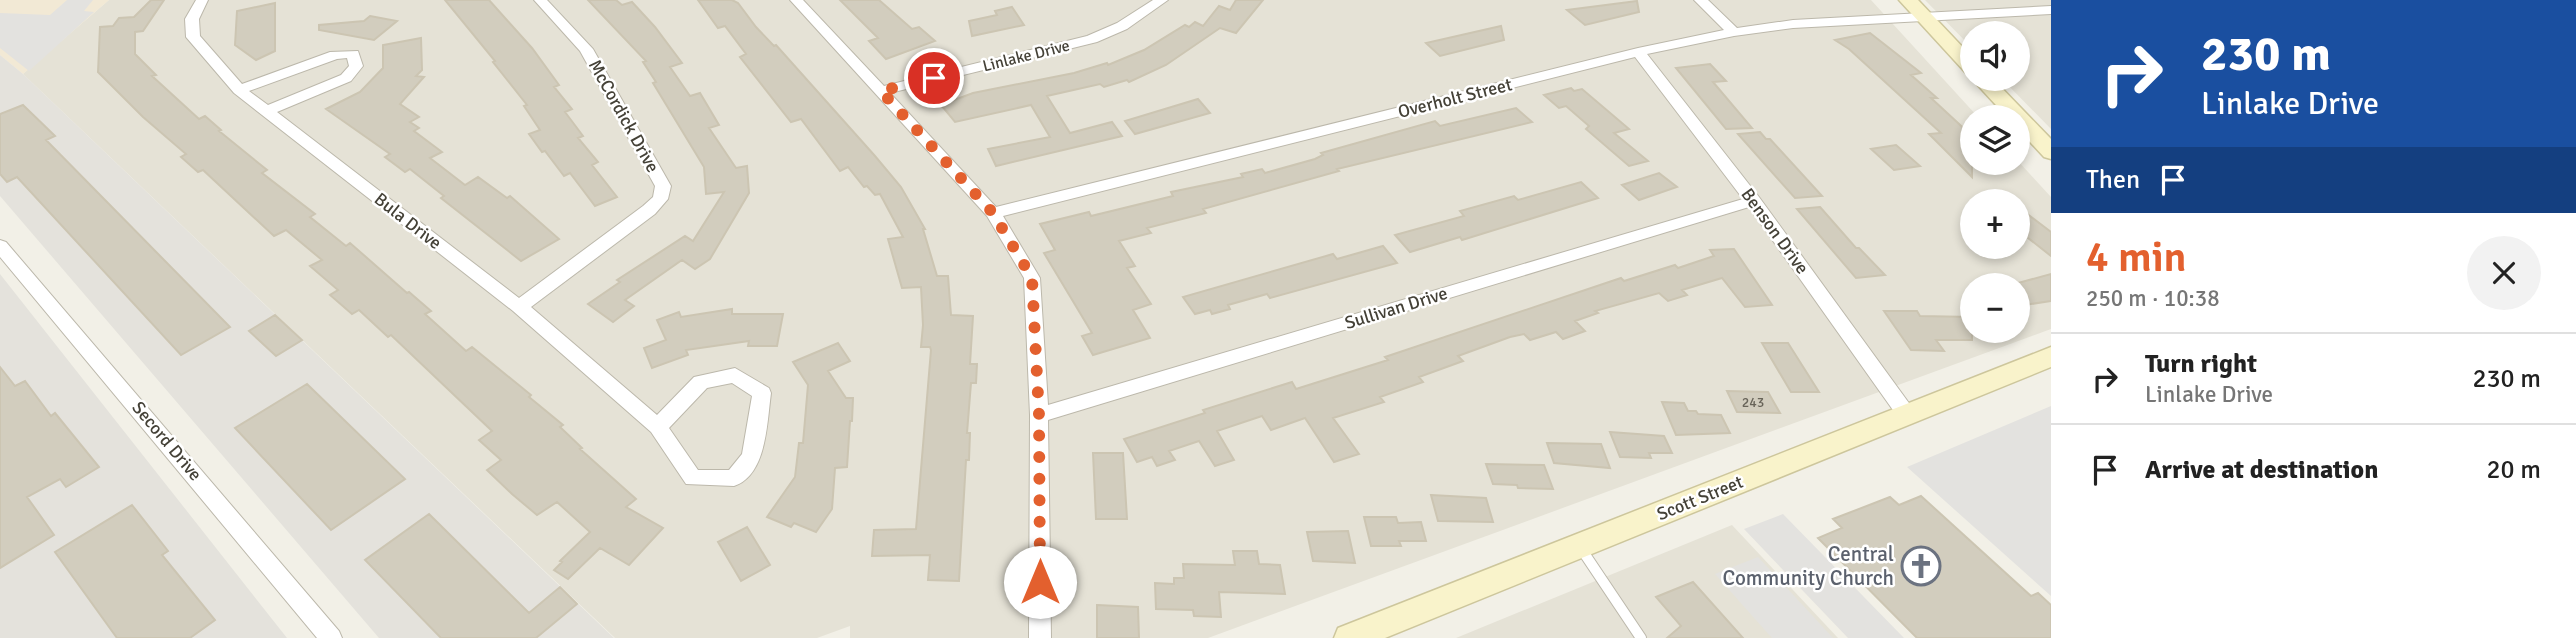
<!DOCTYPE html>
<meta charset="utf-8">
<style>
:root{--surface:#fff;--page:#f2f2f2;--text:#222;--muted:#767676;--line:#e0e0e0;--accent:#e3602e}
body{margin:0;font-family:Signika,sans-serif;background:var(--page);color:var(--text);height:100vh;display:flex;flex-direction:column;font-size:26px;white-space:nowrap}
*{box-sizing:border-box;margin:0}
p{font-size:23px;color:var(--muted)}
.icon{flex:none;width:38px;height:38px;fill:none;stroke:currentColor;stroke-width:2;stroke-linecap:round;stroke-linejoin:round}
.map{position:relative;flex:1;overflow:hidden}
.drawer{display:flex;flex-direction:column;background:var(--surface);width:525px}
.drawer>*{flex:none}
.banner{background:#1a4fa0;color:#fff;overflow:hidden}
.controls{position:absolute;left:1960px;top:21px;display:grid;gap:14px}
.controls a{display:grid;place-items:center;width:70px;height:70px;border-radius:50%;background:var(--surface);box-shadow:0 4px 10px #0003;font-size:35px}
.pin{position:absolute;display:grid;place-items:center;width:60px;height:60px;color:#fff;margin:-30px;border:4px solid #fff;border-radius:50%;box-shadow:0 2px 7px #0007}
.me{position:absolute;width:77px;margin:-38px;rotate:0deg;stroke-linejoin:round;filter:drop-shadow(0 0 5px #0008)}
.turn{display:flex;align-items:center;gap:24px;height:147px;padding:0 35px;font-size:32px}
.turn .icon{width:91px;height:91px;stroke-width:2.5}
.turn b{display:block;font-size:49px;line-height:60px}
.then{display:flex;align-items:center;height:66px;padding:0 35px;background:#0003;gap:14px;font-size:26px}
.round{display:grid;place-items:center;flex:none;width:74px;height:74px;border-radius:37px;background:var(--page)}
.head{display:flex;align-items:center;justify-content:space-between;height:119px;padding:0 35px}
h1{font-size:42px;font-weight:600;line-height:52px;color:var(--accent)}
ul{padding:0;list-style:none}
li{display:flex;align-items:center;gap:21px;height:91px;padding:0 35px;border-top:2px solid var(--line)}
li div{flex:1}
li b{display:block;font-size:26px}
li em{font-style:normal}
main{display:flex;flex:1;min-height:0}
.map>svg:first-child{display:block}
</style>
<main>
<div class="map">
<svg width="2051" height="638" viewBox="0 0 2051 638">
<rect width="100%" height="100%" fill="#f2f0e7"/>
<!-- residential -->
<path fill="#e5e2d6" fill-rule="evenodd" d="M 109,0 L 1871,0 L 1978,117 L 1972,117 L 1972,163 L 2018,161 L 2051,197 L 2051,329 L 1208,638 L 850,638 L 850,626 L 817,638 L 615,638 L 23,74 ZM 1972,201 L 2018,201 L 2018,247 L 1972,247 ZM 1972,285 L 2018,285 L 2018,331 L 1972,331 Z
M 1925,0 L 2051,0 L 2051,129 L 2002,79 L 2018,79 L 2018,33 L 1972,33 L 1972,48 Z
M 1732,525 L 1838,638 L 1456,638 Z"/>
<!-- commercial -->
<path fill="#f2e9d5" d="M 0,0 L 109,0 L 23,74 L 0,55 Z"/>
<!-- industrial -->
<path fill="#e4e2dc" d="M 0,55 L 23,74 L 614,638 L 379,638 L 0,196 Z
M 0,274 L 287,638 L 0,638 Z"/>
<!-- parking -->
<path fill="#e3e2df" d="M 67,0 L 93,0 L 84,11 L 94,12 L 29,71 L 0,48 L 0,13 L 50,15 Z
M 2051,406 L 2051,596 L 1907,467 Z
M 1783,514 L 1904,638 L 1848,638 L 1744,529 Z
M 1758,557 L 1833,638 L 1772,638 L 1715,574 Z"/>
<!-- building -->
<path fill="#d2cdbe" stroke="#ccc5b2" stroke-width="2" d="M 151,0 L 164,0 L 143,31 L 135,32 L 135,54 L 156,75 L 152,76 L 199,119 L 205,116 L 221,130 L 219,131 L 267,170 L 262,173 L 315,214 L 310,217 L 346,246 L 350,243 L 407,293 L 409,292 L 431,311 L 425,314 L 466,351 L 472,347 L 531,395 L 529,397 L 563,425 L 560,427 L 582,448 L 580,449 L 636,499 L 626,507 L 663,528 L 629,565 L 600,548 L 568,579 L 554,570 L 562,562 L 560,561 L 590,532 L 557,502 L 537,515 L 512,494 L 487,470 L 501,460 L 479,440 L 492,431 L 391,335 L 388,337 L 359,310 L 352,314 L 330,295 L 338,290 L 310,266 L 322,260 L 286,230 L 274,236 L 203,170 L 198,172 L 181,157 L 186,154 L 143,117 L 98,72 L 100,27 L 113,26 L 119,18 L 134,17 Z
M 445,0 L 489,0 L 532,48 L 559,85 L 554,87 L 572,109 L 565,112 L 583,136 L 578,138 L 598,162 L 592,165 L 617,197 L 595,206 L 570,173 L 564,176 L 545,151 L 542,152 L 529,134 L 540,130 L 524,106 L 527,105 L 493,62 L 495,61 Z
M 588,0 L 616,0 L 622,5 L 632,2 L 655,27 L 682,63 L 670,67 L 690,96 L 700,93 L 719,125 L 709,128 L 736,168 L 747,166 L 749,193 L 710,259 L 695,269 L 682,260 L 625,300 L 634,306 L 613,322 L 588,304 L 620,282 L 617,280 L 685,236 L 693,241 L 724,192 L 706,194 L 704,167 L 653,83 L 656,82 L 643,62 L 646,61 Z
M 698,0 L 732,0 L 738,3 L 756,27 L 774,46 L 776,45 L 875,156 L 901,187 L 925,229 L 923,229 L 937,276 L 948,276 L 951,315 L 973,316 L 970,364 L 977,364 L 976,383 L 971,383 L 967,433 L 970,433 L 969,460 L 966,460 L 959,581 L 928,580 L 930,555 L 872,556 L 874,530 L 916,529 L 931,350 L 930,347 L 921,347 L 923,325 L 921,287 L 902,288 L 888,239 L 903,237 L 880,194 L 875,195 L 867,186 L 864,187 L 848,167 L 840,171 L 801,119 L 791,122 L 740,57 L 746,54 L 725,26 L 718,28 Z
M 840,0 L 879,0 L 912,29 L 919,27 L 935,41 L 886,59 L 869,41 L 878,38 Z
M 1236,0 L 1263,0 L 1236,33 L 1220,28 L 1166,65 L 1129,82 L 1127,80 L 1104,87 L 1100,84 L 1047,96 L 1070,133 L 1112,122 L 1122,136 L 996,166 L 988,149 L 1050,137 L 1031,105 L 955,122 L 941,105 L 973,93 L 1074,73 L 1107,63 L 1108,65 L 1144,50 L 1185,25 L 1189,27 L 1195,22 L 1203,26 L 1219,6 L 1230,10 Z
M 1637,1 L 1639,12 L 1585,25 L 1567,10 Z
M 275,3 L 275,51 L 256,60 L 235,45 L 237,11 Z
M 1012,7 L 1024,25 L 972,36 L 969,21 L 997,15 L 995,11 Z
M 370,16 L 397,21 L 374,40 L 319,30 L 319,25 L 364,21 Z
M 1501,26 L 1504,40 L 1440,56 L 1426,43 Z
M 1870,33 L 1921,73 L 1911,75 L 1937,98 L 1931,98 L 1972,136 L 1972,177 L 1929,134 L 1941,133 L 1849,49 L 1835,40 Z
M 421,38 L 422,70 L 416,76 L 424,77 L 400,104 L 419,117 L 410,122 L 419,128 L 414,131 L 442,152 L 430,158 L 465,185 L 478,177 L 507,198 L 510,196 L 559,239 L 521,261 L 441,198 L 444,196 L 410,169 L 405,172 L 385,157 L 390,154 L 326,109 L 360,92 L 383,68 L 383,45 Z
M 1710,64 L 1726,81 L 1713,82 L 1752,128 L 1726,129 L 1676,68 Z
M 1571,88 L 1574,91 L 1582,89 L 1629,129 L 1614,133 L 1648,161 L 1629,166 L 1586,129 L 1589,126 L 1566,106 L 1559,108 L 1544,95 Z
M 1198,99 L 1210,113 L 1135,134 L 1125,121 Z
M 23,105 L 55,136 L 46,140 L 230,327 L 181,355 L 17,177 L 7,182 L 0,174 L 0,114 Z
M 1516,108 L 1532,122 L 1337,169 L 1339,171 L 1203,209 L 1206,213 L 1147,228 L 1151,233 L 1119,241 L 1135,266 L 1127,268 L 1151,304 L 1133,310 L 1150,338 L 1093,355 L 1082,336 L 1092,333 L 1044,253 L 1055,250 L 1040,224 L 1089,212 L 1091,216 L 1173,196 L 1171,192 L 1243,177 L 1241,174 L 1262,169 L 1265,173 L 1315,159 L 1323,155 L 1321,153 L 1435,121 L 1440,126 Z
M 1760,132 L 1766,139 L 1770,139 L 1822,196 L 1795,198 L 1738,134 Z
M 1896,145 L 1920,166 L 1894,170 L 1871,149 Z
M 1659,173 L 1677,187 L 1639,200 L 1622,185 Z
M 1581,182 L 1598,198 L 1462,240 L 1460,237 L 1410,252 L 1395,235 L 1464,216 L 1460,211 L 1514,196 L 1518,200 Z
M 1820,207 L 1856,248 L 1859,248 L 1885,275 L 1856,278 L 1797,209 Z
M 2018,207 L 2051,232 L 2051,256 L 2018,230 Z
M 1383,246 L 1397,263 L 1270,298 L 1267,294 L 1228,305 L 1230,309 L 1212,314 L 1210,310 L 1195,314 L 1183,297 L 1333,254 L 1337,259 Z
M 1734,249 L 1772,305 L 1745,307 L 1722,278 L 1682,290 L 1687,295 L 1668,301 L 1659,293 L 1595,311 L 1598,313 L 1575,321 L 1585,331 L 1563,339 L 1556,332 L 1530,340 L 1524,334 L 1510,337 L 1458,356 L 1463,361 L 1419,377 L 1423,382 L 1380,397 L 1384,402 L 1333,418 L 1359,454 L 1334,462 L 1305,418 L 1271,430 L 1262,416 L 1217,431 L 1234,460 L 1215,466 L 1199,441 L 1169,451 L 1175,460 L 1157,466 L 1152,457 L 1137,462 L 1124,439 L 1205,413 L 1203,410 L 1292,382 L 1296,389 L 1388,360 L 1385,357 L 1621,278 L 1624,281 L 1675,265 L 1678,268 L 1714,256 L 1710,250 Z
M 2051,274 L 2051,301 L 2018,306 L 2018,283 Z
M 732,309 L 732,314 L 783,314 L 777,346 L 748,346 L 749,341 L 686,350 L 688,355 L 652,368 L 644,348 L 666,340 L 657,320 L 679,312 L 681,317 Z
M 1884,311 L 1917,311 L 1920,316 L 1972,317 L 1972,340 L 1936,340 L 1944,351 L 1911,350 Z
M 275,315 L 302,340 L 276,356 L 249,331 Z
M 838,343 L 850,361 L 828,371 L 846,398 L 853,398 L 852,421 L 850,421 L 847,467 L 835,468 L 832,509 L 816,532 L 794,523 L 791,527 L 767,517 L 795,477 L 799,443 L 803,443 L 808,385 L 793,362 Z
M 1762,343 L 1788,343 L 1819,392 L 1791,392 Z
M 0,367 L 15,386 L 25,381 L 51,416 L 55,413 L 99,467 L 66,487 L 60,479 L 27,497 L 54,535 L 0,568 Z
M 307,384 L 405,479 L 331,530 L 235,428 Z
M 1727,391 L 1768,392 L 1780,413 L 1737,412 Z
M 1662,402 L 1684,403 L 1688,411 L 1696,411 L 1698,414 L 1721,415 L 1730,433 L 1676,435 Z
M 1610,432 L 1664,436 L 1672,453 L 1649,453 L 1651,458 L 1620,457 Z
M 1547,443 L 1601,444 L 1610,468 L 1554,463 Z
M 1093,453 L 1123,453 L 1127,519 L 1096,519 Z
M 1486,464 L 1544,465 L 1553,489 L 1518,488 L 1517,485 L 1493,484 Z
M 1431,495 L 1486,498 L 1493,522 L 1438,521 Z
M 1921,496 L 2031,596 L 2038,593 L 2051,605 L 2051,638 L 1917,638 L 1818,538 L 1842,528 L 1833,519 L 1890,497 L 1899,505 Z
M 132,505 L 168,551 L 162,555 L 215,620 L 190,638 L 117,638 L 55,552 Z
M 429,514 L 529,613 L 560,587 L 577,604 L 536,638 L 441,638 L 365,560 Z
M 1364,517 L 1396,517 L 1398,523 L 1421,522 L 1426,541 L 1399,541 L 1401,546 L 1371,546 Z
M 747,527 L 770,565 L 741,581 L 718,542 Z
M 1348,531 L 1355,563 L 1313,561 L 1307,532 Z
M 1233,551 L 1257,551 L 1259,564 L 1280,565 L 1285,594 L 1219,592 L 1221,617 L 1194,616 L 1193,610 L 1156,609 L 1155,583 L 1174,584 L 1174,578 L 1184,578 L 1183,564 L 1235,565 Z
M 1693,582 L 1743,638 L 1667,638 L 1681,626 L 1656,597 Z
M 1097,605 L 1138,607 L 1139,638 L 1097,638 Z"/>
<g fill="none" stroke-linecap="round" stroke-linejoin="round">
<defs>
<path id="lane" d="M 1580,547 L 1641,638"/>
<path id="street" d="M 196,0 L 208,0 L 199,19 L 200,36 L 242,84 L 330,52 L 358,51 L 363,66 L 351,81 L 277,112 L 519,298 L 643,206 L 653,197 L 655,186 L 580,51 L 534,0 L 547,0 L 593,49 L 671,186 L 668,199 L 655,214 L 531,307 L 657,415 L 694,377 L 735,368 L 769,388 L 771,393 C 767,422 767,475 734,486 L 686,484 L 651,432 L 513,311 L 234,93 L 186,37 L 185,19 ZM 347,58 L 349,66 L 341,75 L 268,105 L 249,91 L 337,59 ZM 732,383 L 752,396 L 742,454 L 729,470 L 698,470 L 669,428 L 707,388 Z
M 790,0 L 803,0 L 884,86 L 1087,36 L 1117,23 L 1153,0 L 1168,0 L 1127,29 L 1097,42 L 890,93 L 996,207 L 1638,48 L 1724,30 L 1694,0 L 1708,0 L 1737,28 L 1793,20 L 2051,6 L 2051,14 L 1793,28 L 1734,36 L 1647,54 L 1759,197 L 1914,410 L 1916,415 L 1914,420 L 1907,422 L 1900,420 L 1749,207 L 1048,420 L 1051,638 L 1029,638 L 1030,415 L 1024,278 L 987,216 ZM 1635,57 L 1743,199 L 1048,405 L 1040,278 L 1003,216 Z
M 0,240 L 6,242 L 339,631 L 342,638 L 317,638 L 0,257 Z"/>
<path id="secondary" d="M 1899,0 L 1918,0 L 1972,57 L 1972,74 L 1965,72 Z
M 1972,79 L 1993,79 L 2051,139 L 2051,159 L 2044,157 L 2018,129 L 2018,117 L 2007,117 Z
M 2051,347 L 2051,367 L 1385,638 L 1334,638 L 1338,628 Z"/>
</defs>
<!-- lane casing -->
<use href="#lane" stroke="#bcb8ab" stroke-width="12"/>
<!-- street casing -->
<use href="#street" stroke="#bcb8ab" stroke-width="2"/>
<!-- secondary casing -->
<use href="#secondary" stroke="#cdc69c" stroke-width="3"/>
<!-- lane -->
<use href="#lane" stroke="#fff" stroke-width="10"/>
<!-- street -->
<use href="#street" fill="#fff" fill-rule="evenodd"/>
<!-- secondary -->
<use href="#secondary" fill="#f9f3cb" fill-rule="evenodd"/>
</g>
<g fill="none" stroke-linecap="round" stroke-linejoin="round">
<!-- route -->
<path stroke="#e3602e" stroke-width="12" stroke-dasharray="0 21.6" d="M 934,78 L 881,91 L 993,213 L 1032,278 L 1039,415 L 1040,582"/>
</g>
<!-- icons -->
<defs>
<symbol id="church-ring" viewBox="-11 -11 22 22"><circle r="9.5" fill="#fff" stroke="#6b7280" stroke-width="1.5"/><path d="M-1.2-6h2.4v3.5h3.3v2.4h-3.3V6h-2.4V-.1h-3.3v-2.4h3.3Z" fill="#6b7280"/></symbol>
</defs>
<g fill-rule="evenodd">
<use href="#church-ring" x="1899" y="544" width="44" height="44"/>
</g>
<g text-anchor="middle" stroke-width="5" stroke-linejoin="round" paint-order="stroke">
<!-- number labels -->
<g font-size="14" fill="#686459">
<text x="1753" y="407">243</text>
</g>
<!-- far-street labels -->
<g font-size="16" fill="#444137" stroke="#fff">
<text transform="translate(1026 55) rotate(-14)" y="6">Linlake Drive</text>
</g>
<!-- street labels -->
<g font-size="18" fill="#444137" stroke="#fff">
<text transform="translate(1455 98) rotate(-14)" y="6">Overholt Street</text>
<text transform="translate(624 116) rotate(61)" y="6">McCordick Drive</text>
<text transform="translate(408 221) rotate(38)" y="6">Bula Drive</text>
<text transform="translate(1775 231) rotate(54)" y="6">Benson Drive</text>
<text transform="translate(1396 308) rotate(-17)" y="6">Sullivan Drive</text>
<text transform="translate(167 441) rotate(50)" y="6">Secord Drive</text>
<text transform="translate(1700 498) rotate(-22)" y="6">Scott Street</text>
</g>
<!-- near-worship labels -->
<g font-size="21" fill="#5b616d" stroke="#fff" text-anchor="end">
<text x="1894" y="561">Central<tspan x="1894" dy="24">Community Church</tspan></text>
</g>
</g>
</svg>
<div class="controls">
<a><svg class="icon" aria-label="sound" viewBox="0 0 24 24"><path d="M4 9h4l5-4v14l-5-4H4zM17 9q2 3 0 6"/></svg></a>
<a><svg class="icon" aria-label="layers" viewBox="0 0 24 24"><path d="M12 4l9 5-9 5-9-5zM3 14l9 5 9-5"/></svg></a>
<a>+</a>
<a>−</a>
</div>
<div class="pin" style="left:934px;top:78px;background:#d93025"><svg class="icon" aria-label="arrive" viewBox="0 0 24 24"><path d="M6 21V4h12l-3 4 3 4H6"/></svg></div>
<svg class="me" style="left:1040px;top:582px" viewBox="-20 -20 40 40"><circle r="19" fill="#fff"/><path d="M0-13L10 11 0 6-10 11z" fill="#e3602e"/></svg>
</div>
<section class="drawer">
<div class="banner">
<div class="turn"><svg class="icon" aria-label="right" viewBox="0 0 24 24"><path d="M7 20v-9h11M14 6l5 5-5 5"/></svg><div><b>230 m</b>Linlake Drive</div></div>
<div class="then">Then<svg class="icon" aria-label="arrive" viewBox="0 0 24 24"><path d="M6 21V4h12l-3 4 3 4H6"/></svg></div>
</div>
<div class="head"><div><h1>4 min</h1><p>250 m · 10:38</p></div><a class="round"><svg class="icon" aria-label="close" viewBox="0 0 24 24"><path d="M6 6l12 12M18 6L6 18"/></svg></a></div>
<ul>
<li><svg class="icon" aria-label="right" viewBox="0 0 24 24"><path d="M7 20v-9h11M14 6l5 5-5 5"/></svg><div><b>Turn right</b><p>Linlake Drive</p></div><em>230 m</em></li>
<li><svg class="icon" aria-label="arrive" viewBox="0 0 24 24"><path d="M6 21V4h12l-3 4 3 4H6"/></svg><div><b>Arrive at destination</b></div><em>20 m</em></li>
</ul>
</section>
</main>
